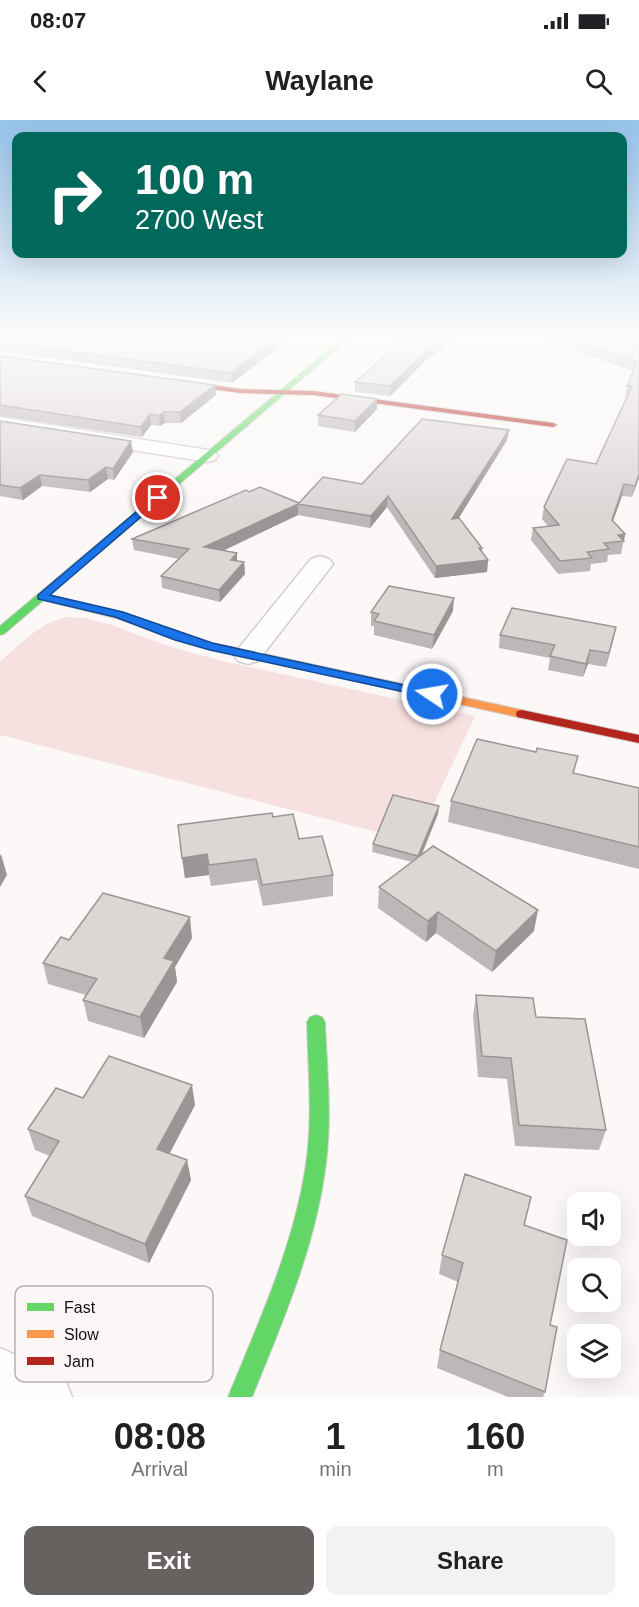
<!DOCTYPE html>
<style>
:root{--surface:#fff;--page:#f2f2f2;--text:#202124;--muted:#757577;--accent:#676160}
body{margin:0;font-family:Helvetica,sans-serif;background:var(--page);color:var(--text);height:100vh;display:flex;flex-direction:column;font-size:22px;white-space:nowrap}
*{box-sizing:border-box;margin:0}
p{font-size:20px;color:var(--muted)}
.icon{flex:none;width:33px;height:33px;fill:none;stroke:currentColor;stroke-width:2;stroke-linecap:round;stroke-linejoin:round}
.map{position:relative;height:1277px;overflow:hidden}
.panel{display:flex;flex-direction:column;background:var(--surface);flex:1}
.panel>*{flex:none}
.top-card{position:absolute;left:12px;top:12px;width:615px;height:126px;border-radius:12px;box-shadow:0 6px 24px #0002;background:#00695c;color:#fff;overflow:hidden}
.controls{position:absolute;left:567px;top:1072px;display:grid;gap:12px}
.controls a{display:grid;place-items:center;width:54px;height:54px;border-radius:12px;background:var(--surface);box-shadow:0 6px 24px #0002;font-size:30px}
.pin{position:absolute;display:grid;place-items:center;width:51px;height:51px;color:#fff;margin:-26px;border:3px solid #fff;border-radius:50%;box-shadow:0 2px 6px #0007}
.me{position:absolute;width:66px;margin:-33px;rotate:282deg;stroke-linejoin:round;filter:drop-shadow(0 0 4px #0008)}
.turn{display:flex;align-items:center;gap:21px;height:126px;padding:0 24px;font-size:27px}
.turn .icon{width:78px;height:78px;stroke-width:2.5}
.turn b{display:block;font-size:42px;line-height:51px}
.eta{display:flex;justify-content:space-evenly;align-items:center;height:102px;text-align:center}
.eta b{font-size:36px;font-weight:700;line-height:42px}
.primary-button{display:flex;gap:12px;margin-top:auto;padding:12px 24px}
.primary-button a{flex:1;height:69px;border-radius:12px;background:var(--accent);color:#fff;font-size:24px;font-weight:700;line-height:69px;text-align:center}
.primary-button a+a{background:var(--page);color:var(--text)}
.status{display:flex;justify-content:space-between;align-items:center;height:42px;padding:0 30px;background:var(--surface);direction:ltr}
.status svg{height:16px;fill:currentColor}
header{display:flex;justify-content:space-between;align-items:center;height:78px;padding:0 24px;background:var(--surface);font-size:27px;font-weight:700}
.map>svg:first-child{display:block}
</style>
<div class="status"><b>08:07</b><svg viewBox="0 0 49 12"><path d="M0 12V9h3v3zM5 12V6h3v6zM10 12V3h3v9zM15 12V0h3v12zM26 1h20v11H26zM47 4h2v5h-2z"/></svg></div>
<header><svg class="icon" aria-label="back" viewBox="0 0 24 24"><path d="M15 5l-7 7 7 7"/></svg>Waylane<svg class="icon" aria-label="search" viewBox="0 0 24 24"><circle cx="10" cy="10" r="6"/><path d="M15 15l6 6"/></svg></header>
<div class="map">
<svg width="639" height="1277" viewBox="0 0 639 1277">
<rect width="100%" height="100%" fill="#fbf8f7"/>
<!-- green -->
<path fill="#f6e1e0" d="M 68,497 L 84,498 L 109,504 L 168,526 L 222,541 L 475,596 L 416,722 L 0,615 L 0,542 C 21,524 39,502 68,497 Z"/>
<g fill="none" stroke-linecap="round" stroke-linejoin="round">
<defs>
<path id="street" d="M 0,297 L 208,330 L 215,332 L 218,336 L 215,340 L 208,342 L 0,309 Z
M 320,436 L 329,439 L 333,444 L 258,541 L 248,544 L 238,541 L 234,535 L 238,529 L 311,439 Z
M 0,1228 L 64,1256 L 72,1277 L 0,1277 Z"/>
<path id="fast" d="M 344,217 L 351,217 L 4,514 L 0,515 L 0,506 Z
M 316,895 L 322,897 L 325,902 C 327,949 332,996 326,1043 C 316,1125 283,1201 252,1277 L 228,1277 C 259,1201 294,1126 306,1044 C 313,997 308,949 307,902 L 310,897 Z"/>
<path id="slow" d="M 42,474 L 123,493 L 213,523 L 522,590 L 528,594 L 522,598 L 210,529 L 116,498 L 38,479 L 37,477 Z"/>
<path id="jam" d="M 170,259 L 240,269 L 313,271 L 553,303 L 557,305 L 553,307 L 313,275 L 240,273 L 167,263 L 166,261 Z
M 522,590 L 639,615 L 639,623 L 517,597 L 516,594 L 517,591 Z"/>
</defs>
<!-- street casing -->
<use href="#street" stroke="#d4cecd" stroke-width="3"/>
<!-- fast casing -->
<use href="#fast" stroke="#d4cecd" stroke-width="2"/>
<!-- slow casing -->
<use href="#slow" stroke="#d4cecd" stroke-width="2"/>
<!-- jam casing -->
<use href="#jam" stroke="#d4cecd" stroke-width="2"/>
<!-- street -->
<use href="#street" fill="#fefefe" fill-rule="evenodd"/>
<!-- fast -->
<use href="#fast" fill="#63d668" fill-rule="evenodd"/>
<!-- slow -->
<use href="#slow" fill="#ff974d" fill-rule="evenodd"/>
<!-- jam -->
<use href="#jam" fill="#b3261e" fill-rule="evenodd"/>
</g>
<!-- wall -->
<path fill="#bdb8b7" d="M 0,217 L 291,217 L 232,263 L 0,231 Z
M 403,217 L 456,217 L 425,241 L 390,276 L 355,272 L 355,262 L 382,239 Z
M 535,217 L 639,217 L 639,358 L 632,377 L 622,376 L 613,401 L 625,414 L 621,434 L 608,435 L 607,442 L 591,444 L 590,451 L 558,454 L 531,420 L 533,408 L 548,406 L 542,399 L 544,387 L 596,344 L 628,276 L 625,276 L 627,266 L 633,251 Z
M 0,236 L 216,275 L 181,303 L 165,303 L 160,306 L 151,305 L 142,317 L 0,296 Z
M 377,279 L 377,289 L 355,312 L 318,306 L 318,295 Z
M 0,301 L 133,332 L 114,360 L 108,359 L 90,372 L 42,366 L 23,380 L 0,376 Z
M 507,320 L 459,398 L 482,428 L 482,431 L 488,440 L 487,452 L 435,458 L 387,387 L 370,408 L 298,395 L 223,431 L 237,433 L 237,441 L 244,442 L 245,454 L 220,482 L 162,468 L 161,456 L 179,439 L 134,430 L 132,419 L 249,372 L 299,383 Z
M 453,491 L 432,529 L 374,515 L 374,506 L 371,506 L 371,492 Z
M 616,507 L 606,547 L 588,544 L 583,557 L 548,550 L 550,538 L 499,528 L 500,515 Z
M 574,653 L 639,668 L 639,749 L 448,702 L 451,681 Z
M 438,694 L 421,734 L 534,811 L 492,852 L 436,813 L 426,822 L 378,788 L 379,767 L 412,742 L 372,732 L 373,724 Z
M 273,697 L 299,719 L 333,755 L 333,776 L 263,786 L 257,760 L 211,766 L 209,755 L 185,758 L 178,705 Z
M 192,818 L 175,847 L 177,862 L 144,918 L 88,901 L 83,880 L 86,875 L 48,864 L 43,843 L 69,820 Z
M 476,875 L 536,897 L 606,1010 L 599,1030 L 515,1026 L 507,959 L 478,957 L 473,896 Z
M 83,978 L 195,985 L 169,1034 L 187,1040 L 191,1060 L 149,1143 L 32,1096 L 25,1076 L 50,1036 L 35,1030 L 28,1009 Z
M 524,1105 L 550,1205 L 545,1272 L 543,1277 L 508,1277 L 437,1248 L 440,1230 L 458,1162 L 439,1154 L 442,1135 Z"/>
<!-- shaded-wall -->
<path fill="#9a9695" d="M 278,217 L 291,217 L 232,263 L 231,253 Z
M 445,217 L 456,217 L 425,241 L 390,276 L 390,266 L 425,232 Z
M 215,265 L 216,275 L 181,303 L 180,292 Z
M 377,279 L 377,289 L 355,312 L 355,301 Z
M 164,292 L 165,303 L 160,306 L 159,296 Z
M 150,294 L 151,305 L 142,317 L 141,307 Z
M 509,310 L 507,320 L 451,410 L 452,399 Z
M 131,321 L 133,332 L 114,360 L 113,349 Z
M 106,347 L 108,359 L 90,372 L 88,360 Z
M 639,354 L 639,358 L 632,377 L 635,366 Z
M 40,355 L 42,366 L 23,380 L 20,368 Z
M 624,364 L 622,376 L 609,412 L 612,400 Z
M 388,376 L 387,387 L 370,408 L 371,396 Z
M 298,384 L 298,395 L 205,439 L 204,427 Z
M 625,414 L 624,421 L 618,415 Z
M 237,433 L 237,445 L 231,440 Z
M 488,440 L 487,452 L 435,458 L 436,446 Z
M 244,442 L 245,454 L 220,482 L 219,470 Z
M 454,478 L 453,491 L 432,529 L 434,515 Z
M 616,507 L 613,521 L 606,547 L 609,533 Z
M 590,530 L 588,544 L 583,557 L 586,544 Z
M 439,686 L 438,694 L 418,744 L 418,736 Z
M 1,734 L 7,755 L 0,767 L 0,736 Z
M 207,734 L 209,755 L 185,758 L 182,738 Z
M 538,790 L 534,811 L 492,852 L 496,831 Z
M 438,792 L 436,813 L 426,822 L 428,801 Z
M 190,797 L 192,818 L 175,847 L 177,862 L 144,918 L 140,897 L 164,838 Z
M 192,965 L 195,985 L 161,1050 L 157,1029 Z
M 187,1040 L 191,1060 L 149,1143 L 145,1124 Z"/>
<!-- building -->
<path fill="#dcd6d5" stroke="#9a9695" stroke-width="1.5" d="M 0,217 L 278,217 L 231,253 L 0,222 Z
M 403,217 L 445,217 L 425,232 L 390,266 L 355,262 L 382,239 Z
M 564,217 L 639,217 L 639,354 L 635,366 L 624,364 L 612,400 L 625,414 L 618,415 L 624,421 L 604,423 L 609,429 L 587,432 L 592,438 L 560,441 L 533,408 L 559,405 L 544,387 L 567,339 L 596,344 L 632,266 L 627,266 L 637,242 Z
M 0,236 L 215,265 L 180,292 L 164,292 L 159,296 L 150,294 L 141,307 L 0,285 Z
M 342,274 L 377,279 L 355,301 L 318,295 Z
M 422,299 L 509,310 L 452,399 L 459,398 L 482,428 L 479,428 L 488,440 L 436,446 L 388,376 L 371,396 L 298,384 L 204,427 L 237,433 L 231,440 L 244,442 L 219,470 L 161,456 L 189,429 L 132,419 L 246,370 L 249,372 L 260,367 L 299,383 L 323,357 L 362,364 Z
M 0,301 L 131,321 L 113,349 L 106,347 L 88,360 L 40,355 L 20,368 L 0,365 Z
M 389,466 L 454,478 L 434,515 L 374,501 L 379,494 L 371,492 Z
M 512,488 L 616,507 L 609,533 L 590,530 L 586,544 L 550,536 L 555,525 L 500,515 Z
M 477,619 L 536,632 L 537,628 L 578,636 L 573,653 L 639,668 L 639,727 L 451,681 Z
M 393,675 L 439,686 L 418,736 L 373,724 Z
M 272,693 L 273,697 L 293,694 L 299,719 L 322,716 L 333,755 L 262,765 L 256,739 L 209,745 L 207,734 L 182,738 L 178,705 Z
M 433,726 L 538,790 L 496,831 L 438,792 L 428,801 L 379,767 Z
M 103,773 L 190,797 L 164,838 L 174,841 L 140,897 L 83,880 L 97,859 L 43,843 L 61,817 L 69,820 Z
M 476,875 L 533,878 L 536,897 L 585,899 L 606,1010 L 519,1005 L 511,938 L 482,936 Z
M 109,936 L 192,965 L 157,1029 L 187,1040 L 145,1124 L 25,1076 L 59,1021 L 28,1009 L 56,968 L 83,978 Z
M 465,1054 L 531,1077 L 524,1105 L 567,1120 L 550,1205 L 557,1207 L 545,1272 L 440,1230 L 463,1143 L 442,1135 Z"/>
<!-- sky -->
<linearGradient id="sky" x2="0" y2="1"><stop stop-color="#96c3eb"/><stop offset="0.55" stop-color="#fdfcfb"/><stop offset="1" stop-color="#fdfcfb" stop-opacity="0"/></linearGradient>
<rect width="639" height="396" fill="url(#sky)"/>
<!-- route -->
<path fill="#1a73e8" stroke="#114b97" stroke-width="1.5" d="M 155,376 L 163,378 L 50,475 L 123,492 L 212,523 L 436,572 L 438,574 L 436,577 L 432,578 L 210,530 L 175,520 L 115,497 L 38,479 L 38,475 Z"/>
<!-- legend -->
<rect x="15" y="1166" width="198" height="96" rx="9" fill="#fcf7f6" stroke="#b7b1b1" stroke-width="1.5"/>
<rect x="27" y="1183" width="27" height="8" fill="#63d668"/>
<rect x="27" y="1210" width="27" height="8" fill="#ff974d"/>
<rect x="27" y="1237" width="27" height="8" fill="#b3261e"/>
<g font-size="16" fill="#170f0f">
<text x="64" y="1193">Fast</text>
<text x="64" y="1220">Slow</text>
<text x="64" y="1247">Jam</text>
</g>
</svg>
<div class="controls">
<a><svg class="icon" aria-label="sound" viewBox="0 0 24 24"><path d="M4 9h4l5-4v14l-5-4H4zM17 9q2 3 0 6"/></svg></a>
<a><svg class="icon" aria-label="search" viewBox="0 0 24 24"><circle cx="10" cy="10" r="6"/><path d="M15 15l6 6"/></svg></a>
<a><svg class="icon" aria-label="layers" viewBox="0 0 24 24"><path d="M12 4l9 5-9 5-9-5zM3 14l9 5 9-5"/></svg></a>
</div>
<div class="pin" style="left:158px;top:378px;background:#d93025"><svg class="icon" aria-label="arrive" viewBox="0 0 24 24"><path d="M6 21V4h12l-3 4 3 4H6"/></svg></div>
<svg class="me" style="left:432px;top:574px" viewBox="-20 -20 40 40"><circle r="17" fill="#1a73e8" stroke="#fff" stroke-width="3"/><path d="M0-11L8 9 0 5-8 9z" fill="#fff"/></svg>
<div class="top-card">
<div class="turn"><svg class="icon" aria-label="right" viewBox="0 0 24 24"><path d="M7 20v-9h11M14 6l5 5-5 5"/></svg><div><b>100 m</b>2700 West</div></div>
</div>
</div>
<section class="panel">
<div class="eta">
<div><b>08:08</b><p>Arrival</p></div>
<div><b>1</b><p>min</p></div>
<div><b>160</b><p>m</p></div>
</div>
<div class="primary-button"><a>Exit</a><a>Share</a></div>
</section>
